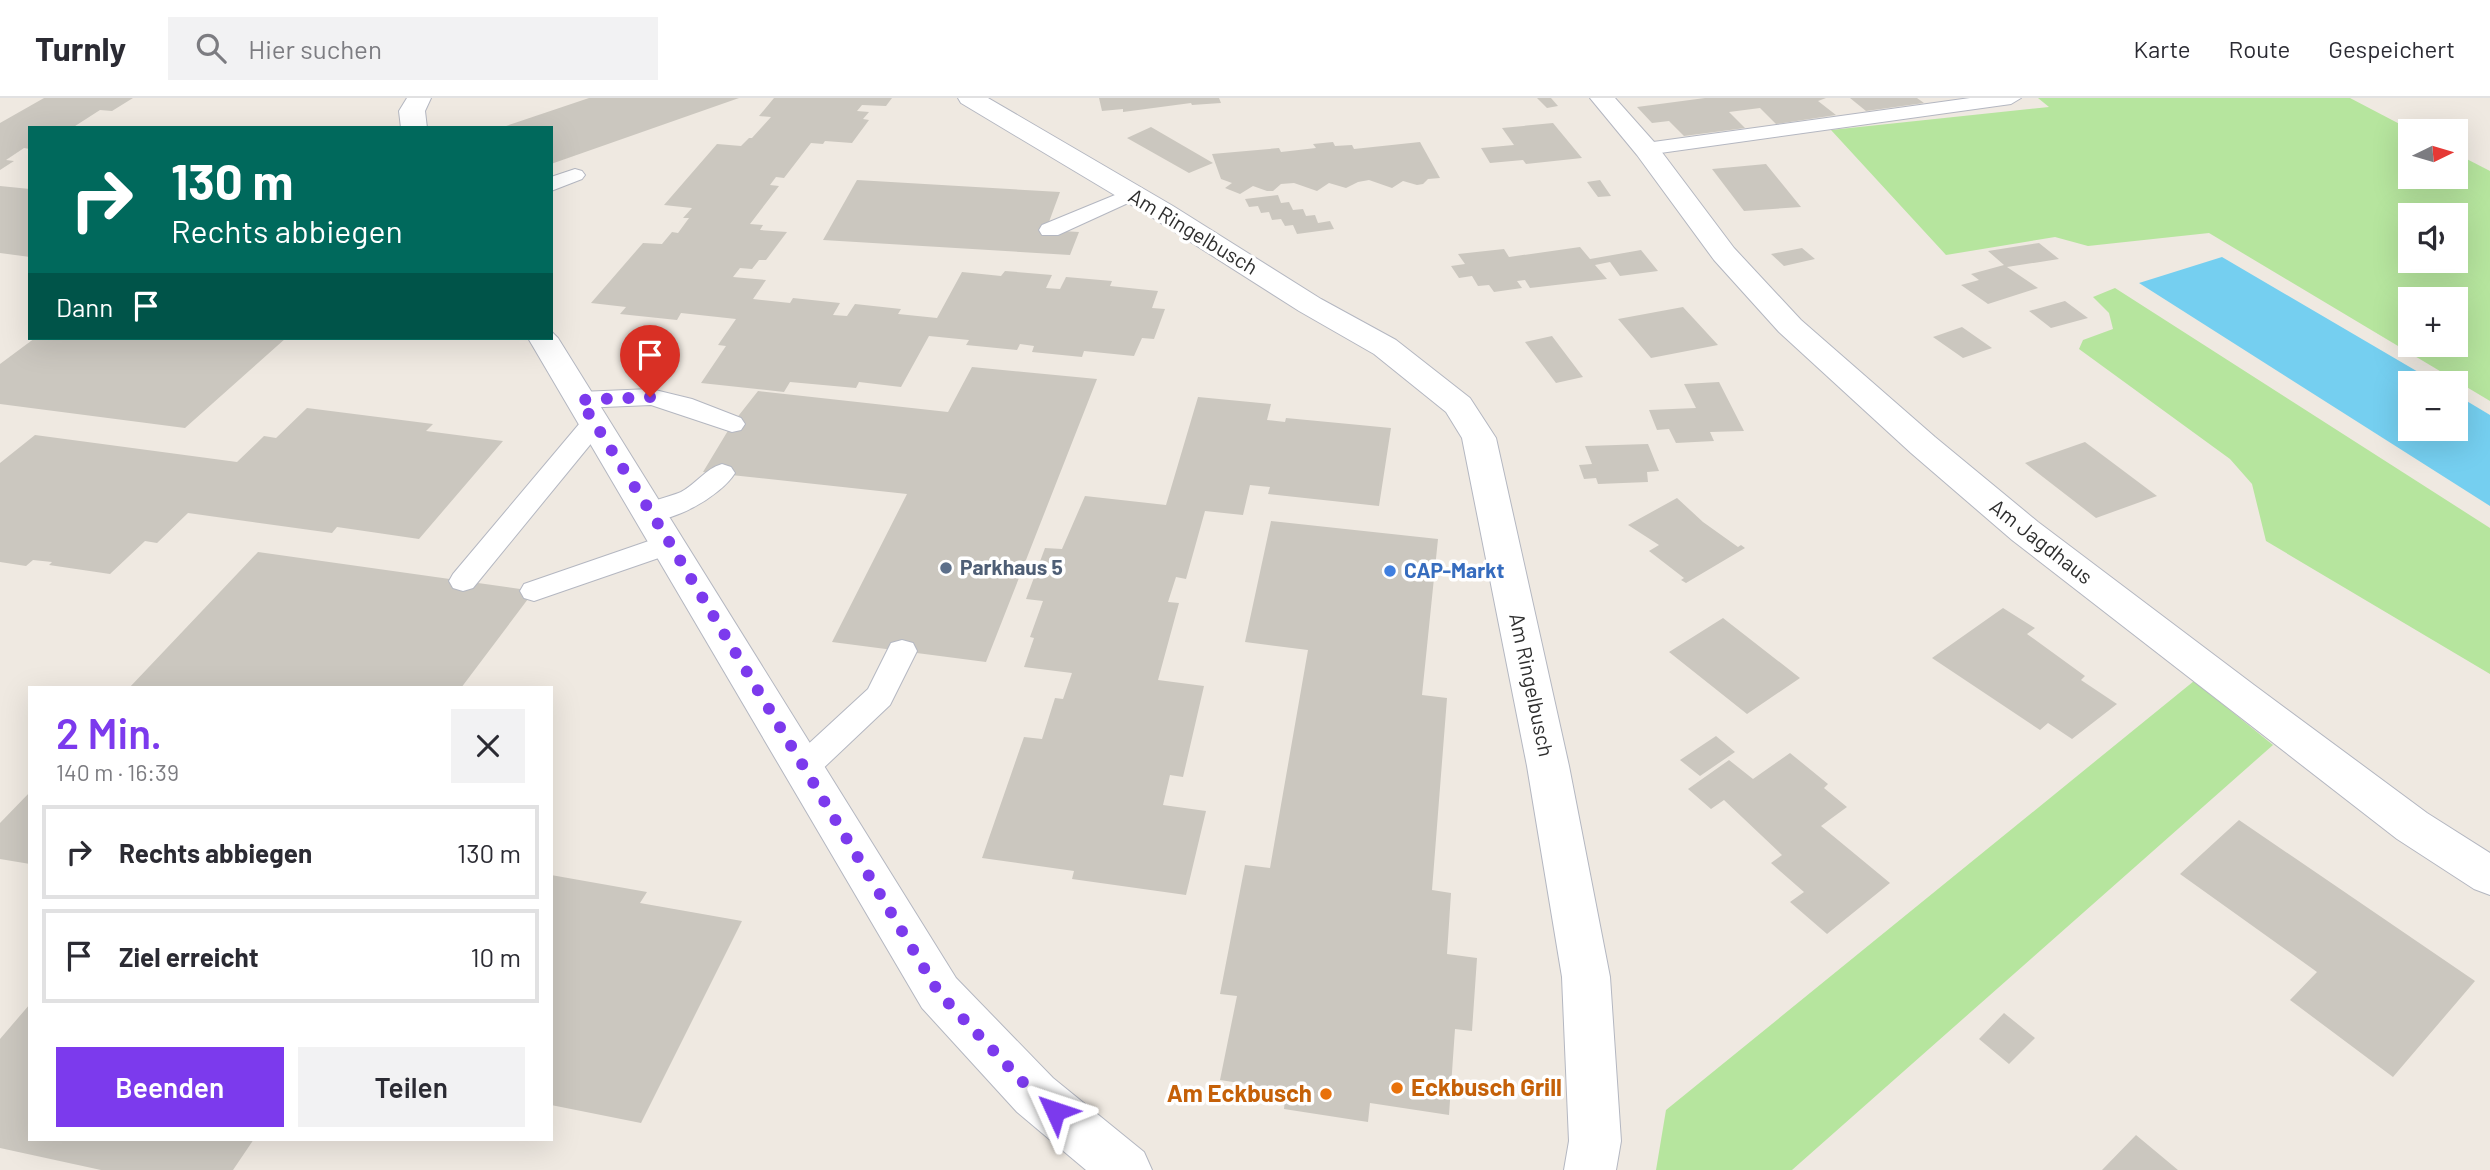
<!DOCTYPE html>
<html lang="de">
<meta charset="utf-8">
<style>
:root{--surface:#fff;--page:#f2f2f3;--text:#2b2b33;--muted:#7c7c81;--line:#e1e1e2;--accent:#7c3aed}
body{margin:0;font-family:Barlow,sans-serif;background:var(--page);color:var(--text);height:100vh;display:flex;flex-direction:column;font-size:26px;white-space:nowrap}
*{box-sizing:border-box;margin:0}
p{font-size:23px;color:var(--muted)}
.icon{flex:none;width:38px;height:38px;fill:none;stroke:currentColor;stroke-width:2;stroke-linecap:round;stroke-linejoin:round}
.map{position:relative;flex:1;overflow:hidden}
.side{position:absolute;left:28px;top:588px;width:525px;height:455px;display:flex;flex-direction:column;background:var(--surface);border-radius:0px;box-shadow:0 7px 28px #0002}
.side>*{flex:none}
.hud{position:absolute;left:28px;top:28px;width:525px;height:214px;border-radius:0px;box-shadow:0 7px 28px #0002;background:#00695c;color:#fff;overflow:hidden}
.needle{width:46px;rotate:85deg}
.controls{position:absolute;left:2398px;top:21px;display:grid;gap:14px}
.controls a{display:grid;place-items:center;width:70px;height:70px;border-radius:0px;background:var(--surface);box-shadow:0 7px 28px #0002;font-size:35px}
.pin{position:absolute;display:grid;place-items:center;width:60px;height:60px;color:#fff;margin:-72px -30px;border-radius:50% 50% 50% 0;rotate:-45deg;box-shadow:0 0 7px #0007}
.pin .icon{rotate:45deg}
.me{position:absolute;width:77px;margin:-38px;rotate:312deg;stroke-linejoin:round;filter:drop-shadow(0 0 5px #0008)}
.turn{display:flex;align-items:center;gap:24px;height:147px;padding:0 28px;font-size:32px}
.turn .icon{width:91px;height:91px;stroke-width:2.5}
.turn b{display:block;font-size:49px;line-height:60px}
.then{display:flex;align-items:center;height:66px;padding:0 28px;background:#0003;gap:14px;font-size:26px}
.round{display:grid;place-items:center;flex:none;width:74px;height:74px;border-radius:0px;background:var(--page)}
.head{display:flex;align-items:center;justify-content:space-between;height:119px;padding:0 28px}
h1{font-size:42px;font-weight:600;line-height:52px;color:var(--accent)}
.action{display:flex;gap:14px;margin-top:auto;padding:14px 28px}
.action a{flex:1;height:80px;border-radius:0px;background:var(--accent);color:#fff;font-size:28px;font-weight:600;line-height:80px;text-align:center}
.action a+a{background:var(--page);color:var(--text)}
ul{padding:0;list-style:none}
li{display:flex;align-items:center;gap:21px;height:94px;margin:0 14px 10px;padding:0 14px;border:4px solid var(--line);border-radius:0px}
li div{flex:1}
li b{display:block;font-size:26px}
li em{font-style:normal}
header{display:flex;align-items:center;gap:42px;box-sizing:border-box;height:98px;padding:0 35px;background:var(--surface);border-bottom:2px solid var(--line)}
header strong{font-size:33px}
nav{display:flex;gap:38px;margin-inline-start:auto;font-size:24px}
.search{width:490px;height:63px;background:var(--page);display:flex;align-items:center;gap:18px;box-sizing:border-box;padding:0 24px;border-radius:0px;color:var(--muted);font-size:26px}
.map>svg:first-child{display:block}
</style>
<header>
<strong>Turnly</strong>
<div class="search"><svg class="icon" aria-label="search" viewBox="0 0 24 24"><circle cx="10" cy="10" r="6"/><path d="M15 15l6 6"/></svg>Hier suchen</div>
<nav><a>Karte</a><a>Route</a><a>Gespeichert</a></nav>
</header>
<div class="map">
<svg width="2490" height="1072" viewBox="0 0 2490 1072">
<rect width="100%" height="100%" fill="#efe9e1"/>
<!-- green -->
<path fill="#b6e59e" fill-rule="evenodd" d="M 2038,0 L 2350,0 L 2413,33 L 2410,33 L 2410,79 L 2455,79 L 2455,55 L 2490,73 L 2490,303 L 2209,135 L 2088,148 L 2055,139 L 1946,157 L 1831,32 L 2049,9 ZM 2410,117 L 2455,117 L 2455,163 L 2410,163 ZM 2410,201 L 2455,201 L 2455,247 L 2410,247 Z
M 2115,190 L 2490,430 L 2490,576 L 2266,443 L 2252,386 L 2230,361 L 2079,251 L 2083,242 L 2113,231 L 2109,215 L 2093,199 Z
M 2194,583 L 2273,647 L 1792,1072 L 1656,1072 L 1666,1012 Z"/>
<!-- water -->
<path fill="#75cff0" d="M 2222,159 L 2437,285 L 2410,285 L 2410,331 L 2455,331 L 2455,296 L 2490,317 L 2490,408 L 2139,185 Z"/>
<!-- building -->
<path fill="#cbc7bf" d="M 44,0 L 133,0 L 112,13 L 100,12 L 72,30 L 30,30 L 30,51 L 24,50 L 6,62 L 14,63 L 0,72 L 0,25 Z
M 589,0 L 739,0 L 551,66 L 551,30 L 500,30 Z
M 774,0 L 892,0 L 886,8 L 862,7 L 857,13 L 869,14 L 863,21 L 869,22 L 852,45 L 825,43 L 823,46 L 811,45 L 784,80 L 776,79 L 770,87 L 779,88 L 750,126 L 763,127 L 760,132 L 787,134 L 766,162 L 759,162 L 752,171 L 740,170 L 733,179 L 766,182 L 753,201 L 790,205 L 793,200 L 840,205 L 833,217 L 847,218 L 855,206 L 901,211 L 898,216 L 937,220 L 962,174 L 1001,178 L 1005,173 L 1052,177 L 1046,190 L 1060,191 L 1066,179 L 1112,183 L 1110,188 L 1158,193 L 1152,210 L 1165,211 L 1154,241 L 1142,240 L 1134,258 L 1084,253 L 1082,259 L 1032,254 L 1034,248 L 1020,246 L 1017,252 L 966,247 L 969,242 L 929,238 L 901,289 L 859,284 L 856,290 L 790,284 L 784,294 L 701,285 L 726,248 L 718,247 L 736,221 L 681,215 L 677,222 L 620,216 L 626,209 L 591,205 L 643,145 L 662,146 L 672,134 L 678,135 L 689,120 L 683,120 L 692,110 L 664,107 L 717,46 L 741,48 L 749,40 L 752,40 L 771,19 L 759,18 Z
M 1099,0 L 1219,0 L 1221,5 L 1192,7 L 1191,5 L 1123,14 L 1123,11 L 1102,13 Z
M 1537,0 L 1551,0 L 1558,8 L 1547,10 Z
M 1705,0 L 1826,0 L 1818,3 L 1836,17 L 1776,26 L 1760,10 L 1729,14 L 1745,30 L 1684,38 L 1669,23 L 1652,25 L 1637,9 Z
M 1850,0 L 1917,0 L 1924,5 L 1866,13 Z
M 1553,25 L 1582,60 L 1526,66 L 1523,62 L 1490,65 L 1481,50 L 1514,47 L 1502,30 Z
M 1151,29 L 1213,65 L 1189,75 L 1127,40 Z
M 1333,44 L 1335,48 L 1352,47 L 1354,51 L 1420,44 L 1440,80 L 1428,81 L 1423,86 L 1417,87 L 1403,83 L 1392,90 L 1369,82 L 1358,84 L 1346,90 L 1329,85 L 1317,93 L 1294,85 L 1281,86 L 1273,93 L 1267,93 L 1253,88 L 1240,96 L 1225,90 L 1232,85 L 1221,81 L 1212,56 L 1279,50 L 1281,54 L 1316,50 L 1313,46 Z
M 1766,66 L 1801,109 L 1744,113 L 1712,71 Z
M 857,82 L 1060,94 L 1046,132 L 1079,134 L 1070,157 L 823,142 Z
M 1600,82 L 1611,98 L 1598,99 L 1587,84 Z
M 0,88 L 30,91 L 30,159 L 0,155 Z
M 1278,97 L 1281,105 L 1289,104 L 1293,112 L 1303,111 L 1306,118 L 1315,117 L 1318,125 L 1330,123 L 1334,131 L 1297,136 L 1293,127 L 1285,128 L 1281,121 L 1272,122 L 1269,114 L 1261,115 L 1258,108 L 1249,109 L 1245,101 Z
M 2039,145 L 2059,161 L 2007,169 L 2038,190 L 1988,206 L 1961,187 L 1979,182 L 1971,176 L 2004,167 L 1988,153 Z
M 1580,149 L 1590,161 L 1641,152 L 1658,173 L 1620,178 L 1610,164 L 1595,167 L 1607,181 L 1530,190 L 1525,182 L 1517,183 L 1522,190 L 1494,194 L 1489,187 L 1478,188 L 1472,178 L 1459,180 L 1451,168 L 1465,166 L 1458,156 L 1504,151 L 1509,159 Z
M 1802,150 L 1815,161 L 1784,168 L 1771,156 Z
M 2065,203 L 2088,220 L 2051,230 L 2029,213 Z
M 1683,209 L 1718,247 L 1651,260 L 1618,221 Z
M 1962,229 L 1992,250 L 1963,260 L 1933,239 Z
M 1552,238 L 1583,279 L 1556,285 L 1525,244 Z
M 35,240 L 286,240 L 185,330 L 0,306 L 0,266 Z
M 972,269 L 1097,281 L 986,564 L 832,544 L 907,396 L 703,374 L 732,326 L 758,293 L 948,314 Z
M 1719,284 L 1744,333 L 1710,334 L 1714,343 L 1676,345 L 1669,331 L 1657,332 L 1649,312 L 1696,310 L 1684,286 Z
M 1198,299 L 1271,306 L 1267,322 L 1285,324 L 1286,320 L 1391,330 L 1379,408 L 1268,396 L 1270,389 L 1250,387 L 1243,417 L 1205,413 L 1186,481 L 1176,479 L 1168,504 L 1179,505 L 1158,582 L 1204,588 L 1183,679 L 1170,677 L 1163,707 L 1206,713 L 1186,797 L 1072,781 L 1074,773 L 982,760 L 1024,639 L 1042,641 L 1055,600 L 1063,601 L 1072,575 L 1024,569 L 1034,540 L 1030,539 L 1043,503 L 1026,501 L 1045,450 L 1062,451 L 1085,398 L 1166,407 Z
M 307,310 L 433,326 L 426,333 L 503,343 L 419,441 L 337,429 L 332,435 L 188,415 L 157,445 L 145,443 L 110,476 L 49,467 L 52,464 L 33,462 L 26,468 L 0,464 L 0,365 L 35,337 L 237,364 L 264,338 L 276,340 Z
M 2085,344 L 2157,398 L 2096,420 L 2025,365 Z
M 1648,346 L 1659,373 L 1647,374 L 1648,384 L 1598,386 L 1596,380 L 1584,381 L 1579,367 L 1592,366 L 1585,348 Z
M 1677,400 L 1703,424 L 1738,449 L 1741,447 L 1745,450 L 1686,485 L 1681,482 L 1684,480 L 1649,453 L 1659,447 L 1628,427 Z
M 1271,423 L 1438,441 L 1422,597 L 1447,600 L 1432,792 L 1451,795 L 1447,856 L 1477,860 L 1472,933 L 1455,931 L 1449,1017 L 1370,1005 L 1368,1024 L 1284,1011 L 1286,992 L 1220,982 L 1237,898 L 1220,896 L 1245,767 L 1270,770 L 1308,552 L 1245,544 Z
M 258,454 L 534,493 L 461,590 L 129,590 Z
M 2003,510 L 2035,530 L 2027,536 L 2085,578 L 2081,582 L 2117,606 L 2072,641 L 2048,625 L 2040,632 L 1932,560 Z
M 1723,520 L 1800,580 L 1747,616 L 1669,554 Z
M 1716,638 L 1735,654 L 1700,678 L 1680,662 Z
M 1790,655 L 1828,686 L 1824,690 L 1847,709 L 1821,728 L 1890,785 L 1827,836 L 1790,804 L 1804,794 L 1771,765 L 1782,757 L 1724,702 L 1711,711 L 1688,691 L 1729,662 L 1753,681 Z
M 30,694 L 30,766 L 0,761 L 0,725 Z
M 2239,722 L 2475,883 L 2393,979 L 2290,902 L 2317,874 L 2180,776 Z
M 551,777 L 647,794 L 640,805 L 742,823 L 641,1025 L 551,1007 Z
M 30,906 L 30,1041 L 254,1041 L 233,1072 L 101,1072 L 0,1050 L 0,941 Z
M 2004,915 L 2035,940 L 2009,966 L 1979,941 Z
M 2136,1037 L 2178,1072 L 2102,1072 Z"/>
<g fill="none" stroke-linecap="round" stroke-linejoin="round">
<defs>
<path id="service" d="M 1970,0 L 2021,0 L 2011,6 L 1646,57 L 1639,55 L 1636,51 L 1639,47 L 1646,45 Z
M 575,71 L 582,73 L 585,77 L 582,81 L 551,93 L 551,79 Z
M 1132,90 L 1139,92 L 1142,96 L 1139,100 L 1058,137 L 1042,137 L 1039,132 L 1042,127 Z
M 651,291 L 692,301 L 741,320 L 745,326 L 741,332 L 732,334 L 651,307 L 580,310 L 571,307 L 567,302 L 571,297 L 580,294 Z
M 594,317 L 603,319 L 607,325 L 603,331 L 473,490 L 463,493 L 453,490 L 449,483 L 453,476 L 585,319 Z
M 722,366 L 731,369 L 735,375 C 721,398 668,429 641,421 L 637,415 C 646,402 667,400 681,394 C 696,386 705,371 722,366 Z
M 669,436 L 679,439 L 683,446 L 679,453 L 534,503 L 524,500 L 520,493 L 524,486 Z
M 902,542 L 913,545 L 917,553 L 890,607 L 814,679 L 803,683 L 792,679 L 787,670 L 792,661 L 868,591 L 891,545 Z"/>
<path id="minor" d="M 407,0 L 431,0 L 425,13 L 427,30 L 401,30 L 399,13 Z
M 958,0 L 988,0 L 1173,108 L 1321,201 L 1396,242 L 1470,300 L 1496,340 L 1569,668 L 1610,879 L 1621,1043 L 1616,1072 L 1564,1072 L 1569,1043 L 1562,879 L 1527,668 L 1462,340 L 1446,314 L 1374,256 L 1299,213 L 1153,120 L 961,5 Z
M 1590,0 L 1615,0 L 1655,45 L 1734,150 L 1801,222 L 1935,339 L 2038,424 L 2254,587 L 2427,715 L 2490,755 L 2490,797 L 2474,791 L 2397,741 L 2012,442 L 1911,355 L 1779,234 L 1714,162 L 1637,57 Z
M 551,233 L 558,240 L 956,880 L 1053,980 L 1144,1054 L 1152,1072 L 1086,1072 L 1017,1014 L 922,910 L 528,240 L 551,240 Z"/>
</defs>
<!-- service casing -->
<use href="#service" stroke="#b4b7c1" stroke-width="2"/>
<!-- minor casing -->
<use href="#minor" stroke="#b4b7c1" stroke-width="2"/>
<!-- service -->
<use href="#service" fill="#fff" fill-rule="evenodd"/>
<!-- minor -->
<use href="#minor" fill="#fff" fill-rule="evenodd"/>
</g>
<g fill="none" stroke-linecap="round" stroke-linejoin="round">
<!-- route -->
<path stroke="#7c3aed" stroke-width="12" stroke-dasharray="0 21.6" d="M 650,299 L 580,302 L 665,437 L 939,895 L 1035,997 L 1055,1013"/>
</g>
<!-- markers -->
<circle fill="#5c6f8a" stroke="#fff" stroke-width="2.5" cx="946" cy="470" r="7"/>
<circle fill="#3f7fe0" stroke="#fff" stroke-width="2.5" cx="1390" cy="473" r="7"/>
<g fill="#e8710a" stroke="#fff" stroke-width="2.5">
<circle cx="1397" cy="990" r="7"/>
<circle cx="1326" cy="996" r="7"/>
</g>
<g text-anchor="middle" stroke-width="7" stroke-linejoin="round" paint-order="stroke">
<!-- street labels -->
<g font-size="21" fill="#2e2e2e" stroke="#fff">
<text transform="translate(1193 134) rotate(31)" y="7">Am Ringelbusch</text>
<text transform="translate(2041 444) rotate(38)" y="7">Am Jagdhaus</text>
<text transform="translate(1531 587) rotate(78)" y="7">Am Ringelbusch</text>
</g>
<!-- service labels -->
<g font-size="21" font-weight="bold" fill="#4e5e75" stroke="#fff" text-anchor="start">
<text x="960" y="477">Parkhaus 5</text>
</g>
<!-- shop labels -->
<g font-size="21" font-weight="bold" fill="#366cbe" stroke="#fff" text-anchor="start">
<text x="1404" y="480">CAP-Markt</text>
</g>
<!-- near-food labels -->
<g font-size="24" font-weight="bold" fill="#c56008" stroke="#fff" text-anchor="start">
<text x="1411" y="998">Eckbusch Grill</text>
<text x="1312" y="1004" text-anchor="end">Am Eckbusch</text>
</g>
</g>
</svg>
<div class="controls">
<a><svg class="needle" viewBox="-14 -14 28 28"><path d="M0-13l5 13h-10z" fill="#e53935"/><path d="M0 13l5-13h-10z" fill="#7c7c81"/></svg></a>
<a><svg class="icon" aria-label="sound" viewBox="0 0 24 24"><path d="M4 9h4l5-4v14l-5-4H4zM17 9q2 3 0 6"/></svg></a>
<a>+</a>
<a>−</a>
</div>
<div class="pin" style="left:650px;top:299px;background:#d93025"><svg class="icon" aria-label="arrive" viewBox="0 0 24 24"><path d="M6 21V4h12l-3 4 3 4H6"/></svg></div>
<svg class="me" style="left:1055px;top:1013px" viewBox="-20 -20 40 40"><path d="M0-17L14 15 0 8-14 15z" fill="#7c3aed" stroke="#fff" stroke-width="4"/></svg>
<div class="hud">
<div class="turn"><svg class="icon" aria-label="right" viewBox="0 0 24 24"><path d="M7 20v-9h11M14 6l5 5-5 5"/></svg><div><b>130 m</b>Rechts abbiegen</div></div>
<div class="then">Dann<svg class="icon" aria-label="arrive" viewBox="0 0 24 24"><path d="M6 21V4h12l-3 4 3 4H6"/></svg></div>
</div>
<section class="side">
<div class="head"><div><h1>2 Min.</h1><p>140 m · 16:39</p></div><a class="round"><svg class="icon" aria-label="close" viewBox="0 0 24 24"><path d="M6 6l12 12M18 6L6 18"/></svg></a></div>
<ul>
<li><svg class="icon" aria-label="right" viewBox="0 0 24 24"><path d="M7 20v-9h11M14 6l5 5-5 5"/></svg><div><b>Rechts abbiegen</b></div><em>130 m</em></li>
<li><svg class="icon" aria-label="arrive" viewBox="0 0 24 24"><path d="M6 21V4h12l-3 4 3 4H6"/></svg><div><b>Ziel erreicht</b></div><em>10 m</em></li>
</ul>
<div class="action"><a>Beenden</a><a>Teilen</a></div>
</section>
</div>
